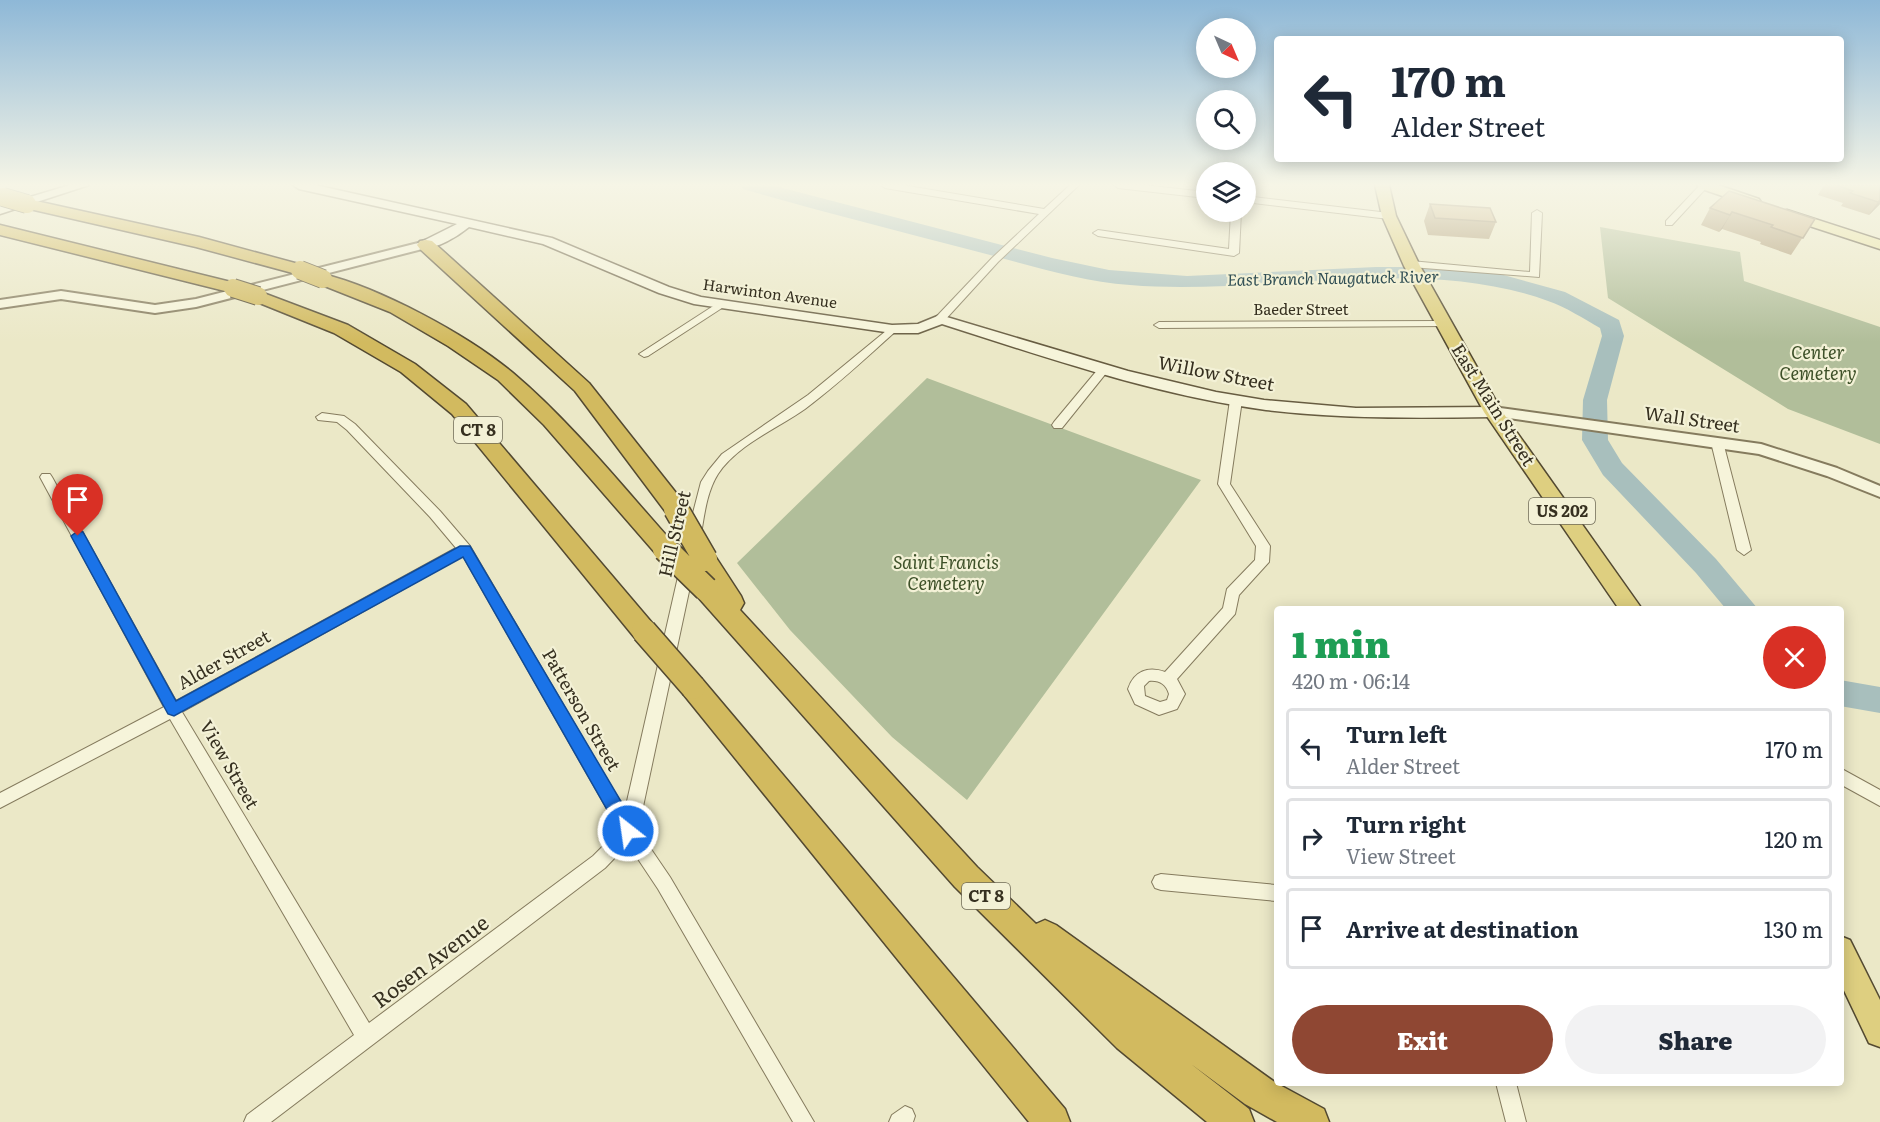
<!DOCTYPE html>
<meta charset="utf-8">
<style>
:root{--surface:#fff;--page:#f2f2f3;--text:#1f2937;--muted:#747a83;--line:#e0e1e3;--accent:#8f4733}
body{margin:0;font-family:Literata,serif;background:var(--page);color:var(--text);height:100vh;display:flex;flex-direction:column;font-size:22px;white-space:nowrap}
*{box-sizing:border-box;margin:0}
p{font-size:20px;color:var(--muted)}
.icon{flex:none;width:33px;height:33px;fill:none;stroke:currentColor;stroke-width:2;stroke-linecap:round;stroke-linejoin:round}
.map{position:relative;flex:1;overflow:hidden}
.drawer{position:absolute;left:1274px;top:606px;width:570px;height:480px;display:flex;flex-direction:column;background:var(--surface);border-radius:6px;box-shadow:0 3px 15px #0003}
.drawer>*{flex:none}
.guide{position:absolute;left:1274px;top:36px;width:570px;height:126px;border-radius:6px;box-shadow:0 3px 15px #0003;background:#fff;color:var(--text);overflow:hidden}
.needle{width:39px;rotate:136deg}
.controls{position:absolute;left:1196px;top:18px;display:grid;gap:12px}
.controls a{display:grid;place-items:center;width:60px;height:60px;border-radius:50%;background:var(--surface);box-shadow:0 3px 15px #0003;font-size:30px}
.pin{position:absolute;display:grid;place-items:center;width:51px;height:51px;color:#fff;margin:-62px -26px;border-radius:50% 50% 50% 0;rotate:-45deg;box-shadow:0 0 6px #0007}
.pin .icon{rotate:45deg}
.me{position:absolute;width:66px;margin:-33px;rotate:330deg;stroke-linejoin:round;filter:drop-shadow(0 0 4px #0008)}
.turn{display:flex;align-items:center;gap:21px;height:126px;padding:0 18px;font-size:27px}
.turn .icon{width:78px;height:78px;stroke-width:2.5}
.turn b{display:block;font-size:42px;line-height:51px}
.round{display:grid;place-items:center;flex:none;width:63px;height:63px;border-radius:32px;background:var(--page)}
.overview{display:flex;align-items:center;justify-content:space-between;height:102px;padding:0 18px}
h1{font-size:36px;font-weight:800;line-height:45px;color:#1e9e55}
.primary-button{display:flex;gap:12px;margin-top:auto;padding:12px 18px}
.primary-button a{flex:1;height:69px;border-radius:36px;background:var(--accent);color:#fff;font-size:24px;font-weight:800;line-height:69px;text-align:center}
.primary-button a+a{background:var(--page);color:var(--text)}
ul{padding:0;list-style:none}
li{display:flex;align-items:center;gap:18px;height:81px;margin:0 12px 9px;padding:0 6px;border:3px solid var(--line);border-radius:6px}
li div{flex:1}
li b{display:block;font-size:22px}
li em{font-style:normal}
.map>svg:first-child{display:block}
</style>
<div class="map">
<svg width="1880" height="1122" viewBox="0 0 1880 1122">
<rect width="100%" height="100%" fill="#ebe8c7"/>
<!-- cemetery -->
<path fill="#b1be9a" d="M 1600,227 L 1740,252 L 1744,281 L 1880,327 L 1880,444 L 1788,409 L 1608,298 Z
M 927,378 L 1201,480 L 967,800 L 892,737 L 790,630 L 737,563 Z"/>
<g fill="none" stroke-linecap="round" stroke-linejoin="round">
<!-- river -->
<path fill="#a8bfbd" fill-rule="evenodd" d="M 741,185 L 771,185 L 1052,258 L 1109,270 L 1187,276 L 1376,267 L 1439,267 L 1500,274 L 1565,292 L 1619,320 L 1624,336 L 1607,400 L 1608,440 L 1622,463 L 1716,559 L 1758,609 L 1726,609 L 1696,573 L 1603,475 L 1582,440 L 1583,400 L 1602,336 L 1600,328 C 1584,319 1566,307 1548,301 C 1420,254 1265,296 1130,285 C 1076,281 1023,263 971,250 C 895,230 819,211 743,189 Z
M 1840,680 L 1880,687 L 1880,713 L 1840,706 Z"/>
<defs>
<path id="minor" d="M 881,185 L 902,185 L 1044,209 L 1070,185 L 1079,185 L 998,262 L 944,321 L 940,322 L 935,319 L 936,317 L 992,258 L 1039,214 L 885,188 Z
M 1114,185 L 1143,185 L 1206,192 L 1206,198 L 1118,188 Z
M 1700,185 L 1709,185 L 1672,225 L 1666,225 L 1666,221 Z
M 1245,196 L 1389,213 L 1394,216 L 1389,219 L 1245,202 Z
M 1537,210 L 1542,213 L 1539,277 L 1411,267 L 1406,264 L 1411,261 L 1530,272 L 1532,213 Z
M 1231,212 L 1241,212 L 1239,253 L 1234,256 L 1098,236 L 1093,233 L 1098,230 L 1229,249 Z
M 721,301 L 726,304 L 725,306 L 648,356 L 644,357 L 639,354 Z
M 1443,321 L 1448,324 L 1447,326 L 1159,328 L 1154,325 L 1159,322 Z
M 892,326 L 896,327 L 896,331 C 866,358 837,385 805,409 C 777,429 738,444 718,474 C 706,493 704,518 700,540 L 698,543 L 688,543 L 686,540 L 701,482 L 708,471 L 722,454 L 808,395 Z
M 1103,367 L 1109,370 L 1107,372 L 1062,428 L 1054,428 L 1052,425 L 1054,422 L 1099,368 Z
M 1236,396 L 1242,400 L 1230,484 L 1270,546 L 1269,562 L 1239,595 L 1235,614 L 1177,679 L 1185,694 L 1177,709 L 1159,715 L 1135,704 L 1128,689 C 1134,671 1148,666 1165,672 L 1223,608 L 1227,589 L 1255,560 L 1256,546 L 1218,484 L 1230,400 ZM 1149,681 C 1159,680 1166,684 1169,694 L 1167,700 L 1160,702 L 1145,696 L 1144,686 Z
M 322,413 L 344,416 L 355,424 L 440,511 L 470,546 L 625,810 L 680,568 L 687,563 L 692,564 L 694,568 L 638,830 L 670,877 L 814,1122 L 793,1122 L 658,889 L 628,844 L 605,868 L 271,1122 L 244,1122 L 247,1115 L 354,1035 L 170,719 L 0,808 L 0,793 L 164,707 L 40,477 L 42,474 L 50,474 L 52,477 L 176,701 L 456,548 L 430,517 L 347,430 L 337,422 L 318,420 L 316,417 ZM 463,556 L 619,830 L 593,856 L 369,1023 L 182,712 Z
M 1717,438 L 1723,442 L 1751,550 L 1744,555 L 1737,550 L 1711,442 Z
M 1840,768 L 1880,790 L 1880,806 L 1840,784 Z
M 1161,874 L 1276,885 L 1276,901 L 1161,890 L 1155,888 L 1152,882 L 1155,876 Z
M 1496,1083 L 1516,1083 L 1526,1122 L 1506,1122 Z
M 905,1106 L 912,1109 L 915,1116 L 913,1122 L 889,1122 L 892,1115 Z"/>
<path id="tertiary" d="M 426,241 L 430,243 L 430,247 L 196,307 L 155,313 L 61,299 L 0,308 L 0,300 L 61,291 L 155,305 L 196,299 Z
M 1493,407 L 1761,444 L 1837,468 L 1880,486 L 1880,497 L 1827,476 L 1759,454 L 1488,415 L 1486,412 L 1488,409 Z"/>
<path id="secondary" d="M 70,185 L 89,185 L 0,214 L 0,206 Z
M 293,185 L 315,185 L 552,238 L 669,287 L 701,297 L 892,325 L 918,324 L 940,315 L 1128,371 L 1216,392 L 1264,400 L 1356,408 L 1493,407 L 1501,412 L 1493,417 C 1417,418 1342,419 1266,410 C 1155,395 1048,358 942,324 L 918,333 L 892,333 L 694,304 L 659,293 L 543,244 L 469,227 C 458,236 436,250 421,248 L 420,245 L 421,242 L 457,224 L 299,189 Z"/>
<path id="primary" d="M 1697,185 L 1718,185 L 1759,199 L 1761,202 L 1759,205 L 1749,205 L 1699,188 Z
M 1787,210 L 1880,240 L 1880,249 L 1782,217 L 1780,214 L 1782,211 Z"/>
<path id="trunk" d="M 1375,185 L 1389,185 L 1396,216 L 1420,266 L 1501,410 L 1642,609 L 1619,609 L 1484,412 L 1404,266 L 1382,216 Z
M 1840,936 L 1850,940 L 1880,1000 L 1880,1047 L 1869,1043 L 1840,982 Z"/>
<path id="motorway" d="M 27,199 L 199,237 L 306,266 L 309,270 L 306,274 L 300,275 L 196,247 L 21,207 L 19,204 Z
M 0,225 L 239,284 L 242,288 L 239,292 L 233,293 L 0,235 Z
M 426,240 L 432,241 L 589,383 L 684,503 L 687,509 L 684,515 L 676,517 L 668,515 L 575,391 L 420,249 L 417,245 L 420,241 Z
M 323,274 C 380,288 468,335 513,373 C 572,423 622,486 673,543 L 677,549 L 673,555 L 665,558 L 657,555 L 544,425 L 498,380 L 448,346 L 390,312 L 317,283 L 314,279 L 317,275 Z
M 258,291 L 348,325 L 415,364 L 466,404 L 653,624 L 657,631 L 653,638 L 644,641 L 635,638 L 452,414 L 401,372 L 334,333 L 252,300 L 249,296 L 252,292 Z
M 705,550 L 713,553 L 741,596 L 744,603 L 740,610 L 977,867 L 1036,924 L 1045,920 L 1056,925 L 1276,1083 L 1324,1109 L 1329,1122 L 1277,1122 L 1245,1104 L 1191,1064 L 1249,1109 L 1254,1122 L 1207,1122 L 1117,1048 L 955,887 L 697,596 L 694,589 L 697,582 L 705,580 L 693,559 L 697,553 Z
M 693,676 L 702,679 L 1065,1109 L 1070,1122 L 1029,1122 L 684,695 L 680,687 L 684,679 Z"/>
</defs>
<!-- minor casing -->
<use href="#minor" stroke="#857b5e" stroke-width="2"/>
<!-- tertiary casing -->
<use href="#tertiary" stroke="#857b5e" stroke-width="4"/>
<!-- secondary casing -->
<use href="#secondary" stroke="#675c41" stroke-width="3"/>
<!-- primary casing -->
<use href="#primary" stroke="#534931" stroke-width="3"/>
<!-- trunk casing -->
<use href="#trunk" stroke="#534931" stroke-width="3"/>
<!-- motorway casing -->
<use href="#motorway" stroke="#534931" stroke-width="3"/>
<!-- minor -->
<use href="#minor" fill="#f6f4da" fill-rule="evenodd"/>
<!-- tertiary -->
<use href="#tertiary" fill="#f6f4da" fill-rule="evenodd"/>
<!-- secondary -->
<use href="#secondary" fill="#f6f4da" fill-rule="evenodd"/>
<!-- primary -->
<use href="#primary" fill="#eae4a2" fill-rule="evenodd"/>
<!-- trunk -->
<use href="#trunk" fill="#decf80" fill-rule="evenodd"/>
<!-- motorway -->
<use href="#motorway" fill="#d2ba5f" fill-rule="evenodd"/>
<defs>
<path id="motorway-bridge-far1" d="M 3,197 L 27,204
M 300,270 L 323,279
M 233,288 L 258,296"/>
<path id="motorway-bridge" d="M 676,509 L 705,559
M 665,549 L 706,589
M 644,631 L 693,687"/>
</defs>
<!-- motorway-bridge-far1 casing -->
<use href="#motorway-bridge-far1" stroke="#534931" stroke-width="20" stroke-linecap="butt"/>
<!-- motorway-bridge casing -->
<use href="#motorway-bridge" stroke="#534931" stroke-width="27" stroke-linecap="butt"/>
<!-- motorway-bridge-far1 -->
<use href="#motorway-bridge-far1" stroke="#d2ba5f" stroke-width="18"/>
<!-- motorway-bridge -->
<use href="#motorway-bridge" stroke="#d2ba5f" stroke-width="24"/>
</g>
<!-- wall -->
<path fill="#aa956e" d="M 1824,185 L 1880,185 L 1880,204 L 1869,215 L 1841,206 L 1843,203 L 1818,195 Z
M 1430,204 L 1496,222 L 1489,239 L 1428,235 L 1424,221 Z
M 1710,208 L 1815,219 L 1791,255 L 1760,244 L 1761,242 L 1722,229 L 1719,232 L 1701,225 Z"/>
<!-- shaded-wall -->
<path fill="#8b795a" d="M 1880,200 L 1880,204 L 1869,215 L 1878,202 Z
M 1732,212 L 1722,229 L 1719,232 L 1730,215 Z"/>
<!-- building -->
<path fill="#c6ad80" stroke="#8b795a" stroke-width="1.5" d="M 1836,185 L 1880,185 L 1880,200 L 1878,202 L 1850,193 L 1853,191 Z
M 1729,191 L 1815,219 L 1803,238 L 1771,227 L 1773,225 L 1732,212 L 1730,215 L 1710,208 Z
M 1430,204 L 1490,208 L 1496,222 L 1435,218 Z"/>
<!-- sky -->
<linearGradient id="sky" x2="0" y2="1"><stop stop-color="#8eb8d7"/><stop offset="0.54" stop-color="#f6f5e6"/><stop offset="1" stop-color="#f6f5e6" stop-opacity="0"/></linearGradient>
<rect width="1880" height="342" fill="url(#sky)"/>
<!-- route -->
<path fill="#1a73e8" stroke="#114b97" stroke-width="1.5" d="M 78,531 L 83,532 L 176,701 L 460,546 L 470,546 L 635,825 L 637,831 L 635,836 L 628,838 L 622,836 L 463,557 L 174,716 L 168,714 L 71,536 Z"/>
<g text-anchor="middle" stroke-width="4.5" stroke-linejoin="round" paint-order="stroke">
<!-- far-street labels -->
<g font-size="15" fill="#363020" stroke="#f3f1d6">
<text transform="translate(770 294) rotate(8)" y="5">Harwinton Avenue</text>
<text x="1301" y="315">Baeder Street</text>
</g>
<!-- far-water labels -->
<g font-size="16" font-style="italic" fill="#314f55" stroke="#f3f1d6">
<text transform="translate(1333 278) rotate(-1)" y="6">East Branch Naugatuck River</text>
</g>
<!-- shield labels -->
<g fill="#f3f1d6" stroke="#6f6a57" stroke-width="1.5">
<rect x="454" y="417" width="48" height="26" rx="4.5"/>
<rect x="1529" y="498" width="66" height="26" rx="4.5"/>
<rect x="962" y="883" width="48" height="26" rx="4.5"/>
</g>
<g font-size="16" font-weight="bold" fill="#363020">
<text x="478" y="436">CT 8</text>
<text x="1562" y="517">US 202</text>
<text x="986" y="902">CT 8</text>
</g>
<!-- park labels -->
<g font-size="18" font-style="italic" fill="#3e5129" stroke="#f3f1d6">
<text x="1818" y="359">Center<tspan x="1818" dy="21">Cemetery</tspan></text>
<text x="946" y="569">Saint Francis<tspan x="946" dy="21">Cemetery</tspan></text>
</g>
<!-- street labels -->
<g font-size="18" fill="#363020" stroke="#f3f1d6">
<text transform="translate(1216 374) rotate(11)" y="6">Willow Street</text>
<text transform="translate(1493 405) rotate(58)" y="6">East Main Street</text>
<text transform="translate(1692 420) rotate(8)" y="6">Wall Street</text>
<text transform="translate(675 534) rotate(-77)" y="6">Hill Street</text>
<text transform="translate(224 660) rotate(-29)" y="6">Alder Street</text>
<text transform="translate(581 710) rotate(60)" y="6">Patterson Street</text>
<text transform="translate(229 765) rotate(60)" y="6">View Street</text>
</g>
<!-- near-street labels -->
<g font-size="21" fill="#363020" stroke="#f3f1d6">
<text transform="translate(431 962) rotate(-37)" y="7">Rosen Avenue</text>
</g>
</g>
</svg>
<div class="controls">
<a><svg class="needle" viewBox="-14 -14 28 28"><path d="M0-13l5 13h-10z" fill="#e53935"/><path d="M0 13l5-13h-10z" fill="#747a83"/></svg></a>
<a><svg class="icon" aria-label="search" viewBox="0 0 24 24"><circle cx="10" cy="10" r="6"/><path d="M15 15l6 6"/></svg></a>
<a><svg class="icon" aria-label="layers" viewBox="0 0 24 24"><path d="M12 4l9 5-9 5-9-5zM3 14l9 5 9-5"/></svg></a>
</div>
<div class="pin" style="left:78px;top:536px;background:#d93025"><svg class="icon" aria-label="arrive" viewBox="0 0 24 24"><path d="M6 21V4h12l-3 4 3 4H6"/></svg></div>
<svg class="me" style="left:628px;top:831px" viewBox="-20 -20 40 40"><circle r="17" fill="#1a73e8" stroke="#fff" stroke-width="3"/><path d="M0-11L8 9 0 5-8 9z" fill="#fff"/></svg>
<div class="guide">
<div class="turn"><svg class="icon" aria-label="left" viewBox="0 0 24 24"><path d="M17 20v-9H6M10 6l-5 5 5 5"/></svg><div><b>170 m</b>Alder Street</div></div>
</div>
<section class="drawer">
<div class="overview"><div><h1>1 min</h1><p>420 m · 06:14</p></div><a class="round" style="background:#d93025;color:#fff"><svg class="icon" aria-label="close" viewBox="0 0 24 24"><path d="M6 6l12 12M18 6L6 18"/></svg></a></div>
<ul>
<li><svg class="icon" aria-label="left" viewBox="0 0 24 24"><path d="M17 20v-9H6M10 6l-5 5 5 5"/></svg><div><b>Turn left</b><p>Alder Street</p></div><em>170 m</em></li>
<li><svg class="icon" aria-label="right" viewBox="0 0 24 24"><path d="M7 20v-9h11M14 6l5 5-5 5"/></svg><div><b>Turn right</b><p>View Street</p></div><em>120 m</em></li>
<li><svg class="icon" aria-label="arrive" viewBox="0 0 24 24"><path d="M6 21V4h12l-3 4 3 4H6"/></svg><div><b>Arrive at destination</b></div><em>130 m</em></li>
</ul>
<div class="primary-button"><a>Exit</a><a>Share</a></div>
</section>
</div>
